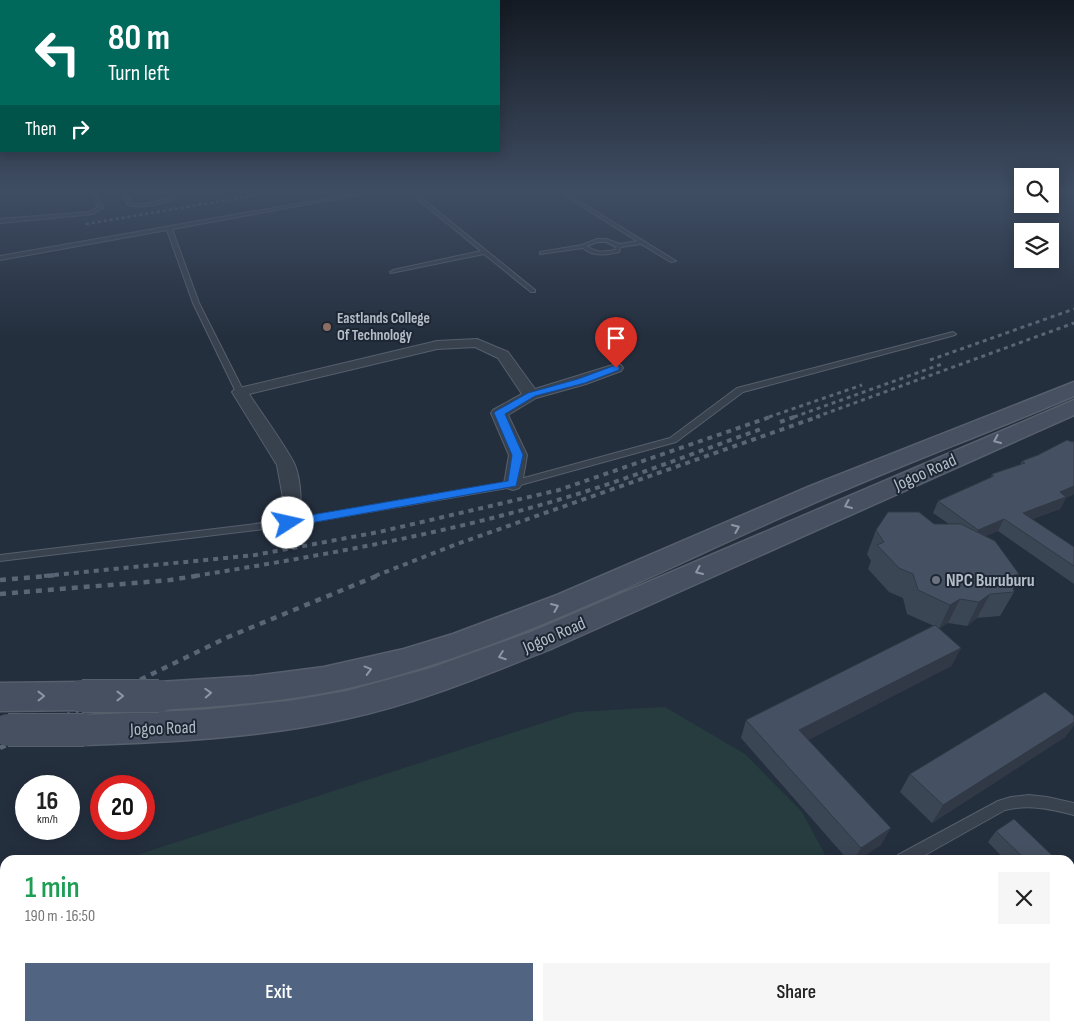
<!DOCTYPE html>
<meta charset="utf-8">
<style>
:root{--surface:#fff;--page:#f6f6f6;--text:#222;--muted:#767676;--accent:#516482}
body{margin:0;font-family:"Sofia Sans Condensed",sans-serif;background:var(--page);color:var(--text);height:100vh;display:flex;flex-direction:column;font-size:19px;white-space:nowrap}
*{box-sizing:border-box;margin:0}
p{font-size:16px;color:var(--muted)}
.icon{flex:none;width:28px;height:28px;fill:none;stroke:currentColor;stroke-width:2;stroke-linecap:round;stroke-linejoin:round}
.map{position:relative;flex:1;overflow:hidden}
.side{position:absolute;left:0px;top:855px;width:1075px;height:176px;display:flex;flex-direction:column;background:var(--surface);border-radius:15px 15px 0 0;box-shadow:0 2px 12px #0003}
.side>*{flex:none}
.banner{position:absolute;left:0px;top:0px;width:500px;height:152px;box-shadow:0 2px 12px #0003;background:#00695c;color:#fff;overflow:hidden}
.fabs{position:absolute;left:1014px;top:168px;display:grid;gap:10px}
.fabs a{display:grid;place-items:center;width:45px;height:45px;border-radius:0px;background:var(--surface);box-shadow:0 2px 12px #0003;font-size:25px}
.speed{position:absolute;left:15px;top:775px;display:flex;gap:10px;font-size:25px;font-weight:700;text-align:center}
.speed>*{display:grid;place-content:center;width:65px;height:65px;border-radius:50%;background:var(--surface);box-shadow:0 2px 12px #0003;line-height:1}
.speed small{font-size:12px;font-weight:400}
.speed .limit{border:8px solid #d22;background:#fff;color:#111}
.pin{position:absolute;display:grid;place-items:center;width:42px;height:42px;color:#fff;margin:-51px -21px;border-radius:50% 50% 50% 0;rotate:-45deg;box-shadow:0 0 5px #0007}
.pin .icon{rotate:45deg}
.me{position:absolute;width:55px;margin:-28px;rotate:80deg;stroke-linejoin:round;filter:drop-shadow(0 0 4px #0008)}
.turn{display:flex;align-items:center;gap:18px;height:105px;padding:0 25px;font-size:22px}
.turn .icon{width:65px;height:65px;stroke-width:2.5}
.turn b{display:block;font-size:35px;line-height:42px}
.then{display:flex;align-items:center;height:48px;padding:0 25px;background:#0003;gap:10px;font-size:19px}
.round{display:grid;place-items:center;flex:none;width:52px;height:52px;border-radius:0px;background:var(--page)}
.overview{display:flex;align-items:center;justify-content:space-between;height:85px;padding:0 25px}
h1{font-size:30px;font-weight:600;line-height:38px;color:#1e9e55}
.primary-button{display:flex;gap:10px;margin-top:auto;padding:10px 25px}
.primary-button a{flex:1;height:58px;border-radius:0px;background:var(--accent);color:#fff;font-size:20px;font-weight:600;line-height:58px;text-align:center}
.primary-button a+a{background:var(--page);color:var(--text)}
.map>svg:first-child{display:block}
</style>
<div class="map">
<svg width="1074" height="1031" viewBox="0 0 1074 1031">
<rect width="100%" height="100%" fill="#242f3e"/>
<!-- green -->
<path fill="#263c3f" d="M 665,707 L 745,754 L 802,812 L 828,860 L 131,860 L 140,854 L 576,712 Z
M 5,959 L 5,1026 L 851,1026 L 847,1031 L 0,1031 L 0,968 Z"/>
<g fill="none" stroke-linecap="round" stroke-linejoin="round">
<defs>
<path id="service" d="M 92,192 L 96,192 L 103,208 L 93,214 L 0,223 L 0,219 L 90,212 L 98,207 Z
M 170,192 L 174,192 L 176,197 C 162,205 144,208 128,205 L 122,194 L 126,193 L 132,203 C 145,205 159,202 171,196 Z
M 365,192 L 374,192 L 172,229 L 199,303 L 244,392 L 240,394 L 236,392 L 193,303 L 167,230 L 0,260 L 0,256 Z
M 409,192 L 414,192 L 535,290 L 535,292 L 531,292 L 484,254 L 391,273 L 390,272 L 393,270 L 481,251 Z
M 559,192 L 564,192 L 676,261 L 671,262 L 641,244 L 621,247 L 619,252 C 606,255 593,257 583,248 L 540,254 L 540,252 L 582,245 L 597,239 L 606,239 L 620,244 L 637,241 ZM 597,242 L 606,242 L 616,247 L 615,250 C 605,252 596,253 587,246 Z
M 953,332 L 956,334 L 955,335 L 743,392 L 676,442 L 513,487 L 288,526 L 0,561 L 0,555 L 288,520 L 513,481 L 670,438 L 737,388 Z
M 1029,795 L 1047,797 L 1074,803 L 1074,815 C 1051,809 1028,804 1005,810 L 916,860 L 896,860 L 898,855 L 998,801 L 1011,797 Z"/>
<path id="minor" d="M 477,339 L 508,352 L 535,389 L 616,364 L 621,365 L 623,368 L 621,371 L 586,384 L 536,398 L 508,415 L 527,455 L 522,484 L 519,488 L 513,490 L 507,488 L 504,484 L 509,455 L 491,413 L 493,410 L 522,394 L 498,358 L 475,347 L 437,349 L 249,394 C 264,417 281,439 294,463 C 301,478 304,513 295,527 L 288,529 L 281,527 L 279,523 L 283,498 L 277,465 L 232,392 L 235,389 L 437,341 Z
M 1074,930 L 1074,963 L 1070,964 L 1070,932 Z
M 949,1026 L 985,1026 L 983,1031 L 947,1031 Z"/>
<path id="secondary" d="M 1074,382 L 1074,396 C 980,436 883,472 789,514 C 644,578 504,652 348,688 C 286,702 222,706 159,710 L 147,706 L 142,696 L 147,686 L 159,682 L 254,676 L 324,667 L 404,649 L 453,634 L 557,595 L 808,487 Z
M 1074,400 L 1074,415 L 553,648 C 485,675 416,704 345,719 C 259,738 171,742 84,745 L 72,740 L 67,730 L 72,720 L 84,715 L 201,710 L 289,701 L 347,691 L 431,668 L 531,632 Z
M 82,682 L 94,686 L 99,696 L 94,706 L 82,710 L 0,711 L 0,683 Z"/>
</defs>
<!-- service casing -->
<use href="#service" stroke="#565f6c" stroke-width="2"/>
<!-- minor casing -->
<use href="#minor" stroke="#565f6c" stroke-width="2"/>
<!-- secondary casing -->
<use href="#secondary" stroke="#565f6c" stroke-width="3"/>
<!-- service -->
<use href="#service" fill="#38414e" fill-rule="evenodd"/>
<!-- minor -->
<use href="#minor" fill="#38414e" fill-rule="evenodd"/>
<!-- secondary -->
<use href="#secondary" fill="#465061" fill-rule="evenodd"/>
<!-- rail-far3 -->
<path stroke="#5a6575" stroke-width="2.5" stroke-dasharray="3 3" stroke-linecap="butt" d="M 86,224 L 275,192"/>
<!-- rail-far2 -->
<path stroke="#5a6575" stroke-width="3" stroke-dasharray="4 4" stroke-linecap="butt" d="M 930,360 L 1074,309
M 769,417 L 862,385
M 794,417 L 942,364
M 816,417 L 1074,323"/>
<!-- rail-far1 -->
<path stroke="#5a6575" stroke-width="4" stroke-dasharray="5 5" stroke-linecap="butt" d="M 780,422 L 797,416
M 44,576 L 255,555 L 379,532 L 559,490 L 773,416
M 195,576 C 318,556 441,535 561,499 C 629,479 696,452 764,428
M 375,576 L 457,544 L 820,416"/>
<!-- rail -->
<path stroke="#5a6575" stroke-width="4.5" stroke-dasharray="6 6" stroke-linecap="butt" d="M 0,580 L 58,575
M 0,594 L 170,580 L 202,575
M 0,748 L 228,637 L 379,575"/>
<defs>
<path id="secondary-bridge" d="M 82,696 L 159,696
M 8,730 L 84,730"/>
</defs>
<!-- secondary-bridge casing -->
<use href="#secondary-bridge" stroke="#565f6c" stroke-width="34" stroke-linecap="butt"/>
<!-- secondary-bridge -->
<use href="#secondary-bridge" stroke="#465061" stroke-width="32"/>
</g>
<!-- wall -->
<path fill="#3b4654" d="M 1074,441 L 1074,494 L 1066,498 L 1060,509 L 1032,519 L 1074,547 L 1074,584 L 998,531 L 985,536 L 1013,585 L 1014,592 L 1000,616 L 977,618 L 967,626 L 948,623 L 939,628 L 961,648 L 951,666 L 808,740 L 881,845 L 858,860 L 848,860 L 741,738 L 746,720 L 934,626 L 907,614 L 903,598 L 889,592 L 868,569 L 871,561 L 867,554 L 876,530 L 934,524 L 949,524 L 933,513 L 938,501 L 991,477 L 992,474 L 1020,465 L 1022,461 Z
M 1074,716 L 1074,725 L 1065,737 L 932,823 L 900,792 L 910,774 Z
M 996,831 L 1057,860 L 1005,860 L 988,842 Z"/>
<!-- shaded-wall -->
<path fill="#303945" d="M 107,192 L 123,192 L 109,196 Z
M 1074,486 L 1074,494 L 1066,498 L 1060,509 L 1017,525 L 1023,513 L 1060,492 Z
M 1004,519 L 998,531 L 972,542 L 978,530 Z
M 1019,574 L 1009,592 L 1011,576 Z
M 990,594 L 977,618 L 967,626 L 979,602 Z
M 960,599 L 948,623 L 939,629 L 950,605 Z
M 961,648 L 951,666 L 793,748 L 799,730 Z
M 1074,722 L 1074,725 L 1065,737 L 932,823 L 943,805 Z
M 891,828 L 881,845 L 858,860 L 854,860 L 861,848 Z"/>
<!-- building -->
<path fill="#455162" stroke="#303945" d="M 1067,440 L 1072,442 L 1074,441 L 1074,486 L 1060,492 L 1066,497 L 1023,513 L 1074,547 L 1074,566 L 1004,519 L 978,530 L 938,501 L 994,476 L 992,474 L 1025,463 L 1022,461 L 1038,455 Z
M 888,512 L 919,512 L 934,524 L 961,524 L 995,541 L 1019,574 L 1011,576 L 1014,592 L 990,594 L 979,602 L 960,599 L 950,605 L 918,590 L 913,574 L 899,568 L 877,545 L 884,542 L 876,530 Z
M 935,625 L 961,648 L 799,730 L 891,828 L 861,848 L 746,720 Z
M 1045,692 L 1074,716 L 1074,722 L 943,805 L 910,774 Z
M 1014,819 L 1057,860 L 1026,860 L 996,831 Z
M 1070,873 L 1074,877 L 1074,878 L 1070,881 Z"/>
<!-- one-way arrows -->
<defs><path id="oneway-chevron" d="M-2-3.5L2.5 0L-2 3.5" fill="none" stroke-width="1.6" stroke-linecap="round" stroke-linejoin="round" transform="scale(1.25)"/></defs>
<g stroke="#8e96a5">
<use href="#oneway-chevron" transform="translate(997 440) rotate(156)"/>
<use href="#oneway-chevron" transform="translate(848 505) rotate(156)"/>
<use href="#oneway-chevron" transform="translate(736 528) rotate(-23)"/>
<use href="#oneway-chevron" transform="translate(699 571) rotate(156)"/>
<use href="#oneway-chevron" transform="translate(555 607) rotate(-23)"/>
<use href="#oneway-chevron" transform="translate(502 656) rotate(160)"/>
<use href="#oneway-chevron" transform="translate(368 670) rotate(-15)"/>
<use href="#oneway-chevron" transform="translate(208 693) rotate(-3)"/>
<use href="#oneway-chevron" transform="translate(41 696) rotate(-1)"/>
<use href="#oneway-chevron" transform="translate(120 696)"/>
</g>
<!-- sky -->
<linearGradient id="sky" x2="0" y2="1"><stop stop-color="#141a22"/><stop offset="0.57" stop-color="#3f4d63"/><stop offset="1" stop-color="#3f4d63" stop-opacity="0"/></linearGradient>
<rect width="1074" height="336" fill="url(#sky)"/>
<!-- route -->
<path fill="#1a73e8" stroke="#114b97" d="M 616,365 L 619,366 L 619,370 L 585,383 L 535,396 L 505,414 L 523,455 L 516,486 L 288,527 L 282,523 L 288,519 L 508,481 L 512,455 L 494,413 L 496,411 L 528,393 L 578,379 Z"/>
<!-- markers -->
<circle fill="#8d6e63" stroke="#1d2633" stroke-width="2" cx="327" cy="327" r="5"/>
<circle fill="#6b7280" stroke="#1d2633" stroke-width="2" cx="936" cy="580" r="5"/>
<g text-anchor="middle" stroke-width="4" stroke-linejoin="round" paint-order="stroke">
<!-- far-poi labels -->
<g font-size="15" font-weight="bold" fill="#b4bcc9" stroke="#1d2633" text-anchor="start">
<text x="337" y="323">Eastlands College<tspan x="337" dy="17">Of Technology</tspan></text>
</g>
<!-- street labels -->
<g font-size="18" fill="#b4bcc9" stroke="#1d2633">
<text transform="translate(925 472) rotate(-24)" y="6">Jogoo Road</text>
<text transform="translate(554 635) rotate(-23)" y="6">Jogoo Road</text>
<text transform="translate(163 728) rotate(-2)" y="6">Jogoo Road</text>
</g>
<!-- poi labels -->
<g font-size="18" font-weight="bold" fill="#b4bcc9" stroke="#1d2633" text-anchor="start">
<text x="946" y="586">NPC Buruburu</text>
</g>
</g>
</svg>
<div class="fabs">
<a><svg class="icon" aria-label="search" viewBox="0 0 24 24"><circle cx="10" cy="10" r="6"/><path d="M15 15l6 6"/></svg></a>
<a><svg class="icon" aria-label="layers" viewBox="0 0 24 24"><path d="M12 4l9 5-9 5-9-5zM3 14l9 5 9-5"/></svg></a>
</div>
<div class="speed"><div>16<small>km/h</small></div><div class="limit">20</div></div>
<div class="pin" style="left:616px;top:368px;background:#d93025"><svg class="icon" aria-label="arrive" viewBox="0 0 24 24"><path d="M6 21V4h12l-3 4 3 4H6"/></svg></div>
<svg class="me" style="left:288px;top:523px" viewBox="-20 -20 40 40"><circle r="19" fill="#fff"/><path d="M0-13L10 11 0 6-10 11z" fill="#1a73e8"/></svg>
<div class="banner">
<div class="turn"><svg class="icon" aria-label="left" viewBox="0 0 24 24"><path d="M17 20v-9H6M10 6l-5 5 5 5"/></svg><div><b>80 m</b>Turn left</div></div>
<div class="then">Then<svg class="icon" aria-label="right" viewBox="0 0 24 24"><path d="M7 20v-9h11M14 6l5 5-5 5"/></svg></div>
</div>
<section class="side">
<div class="overview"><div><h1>1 min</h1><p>190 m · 16:50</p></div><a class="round"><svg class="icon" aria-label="close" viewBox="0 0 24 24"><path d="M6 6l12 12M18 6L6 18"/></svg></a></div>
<div class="primary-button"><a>Exit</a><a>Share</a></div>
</section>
</div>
